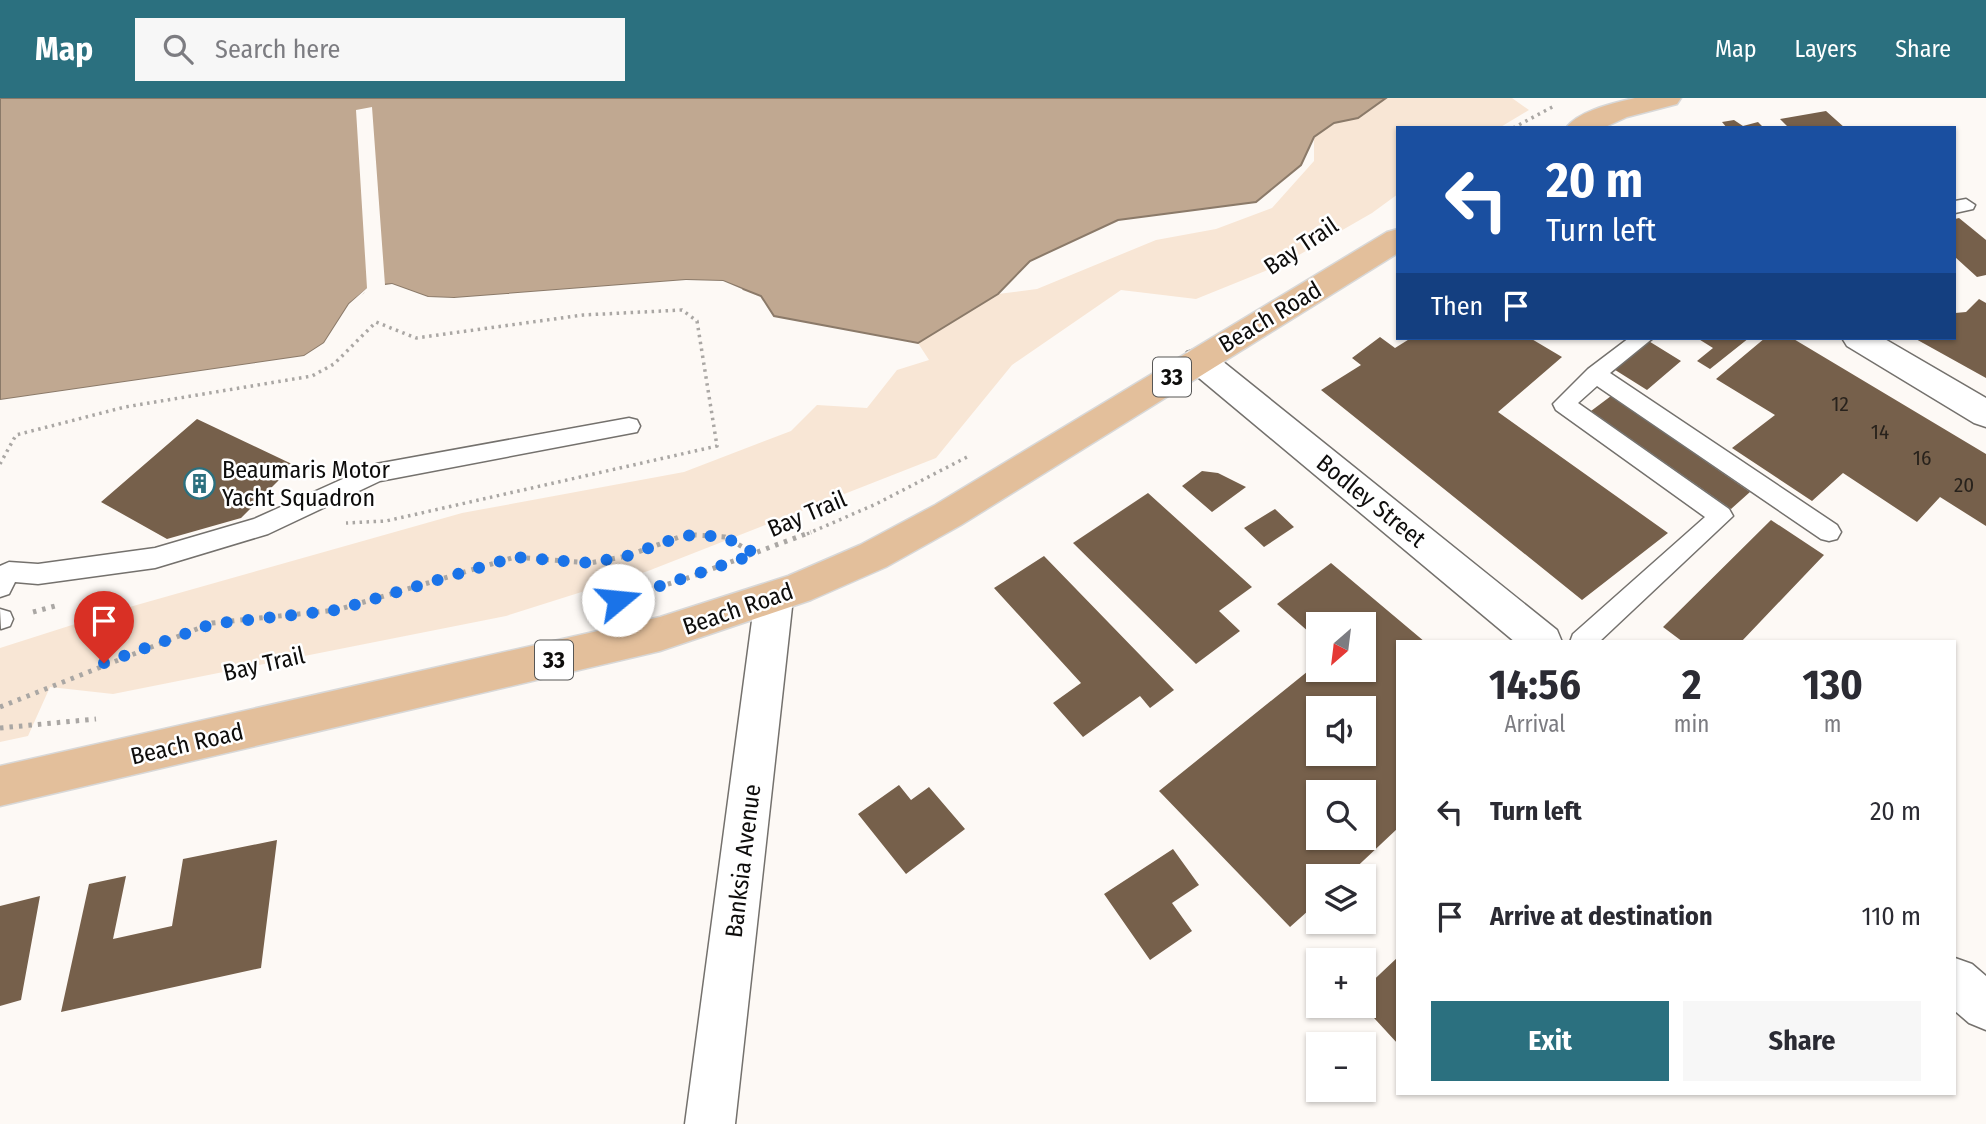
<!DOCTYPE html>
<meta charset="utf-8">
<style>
:root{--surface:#fff;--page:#f7f7f7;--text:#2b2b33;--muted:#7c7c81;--accent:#2b707f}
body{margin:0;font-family:"Fira Sans Condensed",sans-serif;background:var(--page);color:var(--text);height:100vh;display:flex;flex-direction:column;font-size:26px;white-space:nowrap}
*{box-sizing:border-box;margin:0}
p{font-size:23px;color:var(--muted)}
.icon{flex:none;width:38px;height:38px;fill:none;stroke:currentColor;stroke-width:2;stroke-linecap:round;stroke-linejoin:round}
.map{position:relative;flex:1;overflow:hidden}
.sheet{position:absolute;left:1396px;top:542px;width:560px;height:455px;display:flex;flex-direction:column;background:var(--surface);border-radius:0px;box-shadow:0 2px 5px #0004}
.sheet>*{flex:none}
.guide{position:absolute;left:1396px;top:28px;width:560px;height:214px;border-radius:0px;box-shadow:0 2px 5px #0004;background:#1a4fa0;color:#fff;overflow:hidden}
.needle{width:46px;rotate:208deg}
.fabs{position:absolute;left:1306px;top:514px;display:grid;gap:14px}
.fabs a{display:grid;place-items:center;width:70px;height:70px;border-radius:0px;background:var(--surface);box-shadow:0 2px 5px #0004;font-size:35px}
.pin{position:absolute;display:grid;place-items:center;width:60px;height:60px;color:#fff;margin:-72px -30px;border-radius:50% 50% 50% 0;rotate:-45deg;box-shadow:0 0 7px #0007}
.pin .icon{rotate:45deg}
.me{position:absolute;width:77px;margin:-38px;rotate:73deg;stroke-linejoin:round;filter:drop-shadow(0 0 5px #0008)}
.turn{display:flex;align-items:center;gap:24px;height:147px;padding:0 35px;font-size:32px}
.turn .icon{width:91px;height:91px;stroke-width:2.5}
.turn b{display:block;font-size:49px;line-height:60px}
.then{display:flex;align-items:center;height:66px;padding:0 35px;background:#0003;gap:14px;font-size:26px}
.eta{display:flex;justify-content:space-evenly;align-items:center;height:119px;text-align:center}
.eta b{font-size:42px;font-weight:700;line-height:49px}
.action{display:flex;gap:14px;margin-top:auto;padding:14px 35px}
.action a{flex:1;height:80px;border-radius:0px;background:var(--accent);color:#fff;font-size:28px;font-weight:700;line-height:80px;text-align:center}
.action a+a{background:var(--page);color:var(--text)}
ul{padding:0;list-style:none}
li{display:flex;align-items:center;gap:21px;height:105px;padding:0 35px}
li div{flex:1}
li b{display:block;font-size:26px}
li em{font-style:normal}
header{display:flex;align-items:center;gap:42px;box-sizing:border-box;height:98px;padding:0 35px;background:var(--accent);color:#fff}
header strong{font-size:33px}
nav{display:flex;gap:38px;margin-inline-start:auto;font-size:24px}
.search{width:490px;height:63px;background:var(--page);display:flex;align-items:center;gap:18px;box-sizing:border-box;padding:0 24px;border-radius:0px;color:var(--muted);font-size:26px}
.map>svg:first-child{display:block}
</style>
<header>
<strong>Map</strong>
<div class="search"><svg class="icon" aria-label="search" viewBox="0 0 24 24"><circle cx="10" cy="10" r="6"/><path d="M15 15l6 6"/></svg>Search here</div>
<nav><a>Map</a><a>Layers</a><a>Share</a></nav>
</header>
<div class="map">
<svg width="1986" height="1026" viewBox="0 0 1986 1026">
<rect width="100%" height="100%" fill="#fdf9f5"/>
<!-- green -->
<path fill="#f8e6d5" d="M 1386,0 L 1512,0 L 1529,12 L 1499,30 L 1398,30 L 1398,96 L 1372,115 L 1285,165 L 1196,201 L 1121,192 L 1012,267 L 936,360 L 648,473 L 506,518 L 113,596 L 50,589 L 28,638 L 0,644 L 0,550 L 119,512 L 462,415 L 684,374 L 791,333 L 817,307 L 867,310 L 897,272 L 929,262 L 918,245 L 998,196 L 1037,191 L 1156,142 L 1216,131 L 1272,110 L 1314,63 L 1314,39 L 1334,25 L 1358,20 Z"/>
<!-- water -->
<path fill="#c0a891" stroke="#8b7a69" stroke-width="2" d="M 0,0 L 1386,0 L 1358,20 L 1334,25 L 1314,39 L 1301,67 L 1256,104 L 1118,122 L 1030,163 L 998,196 L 918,245 L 774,218 L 761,198 L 723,183 L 686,182 L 454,200 L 428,199 L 392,186 L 371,188 L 349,206 L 324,245 L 304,258 L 0,302 Z"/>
<!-- pier -->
<path fill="#fdf9f5" d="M 372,9 L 385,187 L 392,186 L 428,199 L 454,200 L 686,182 L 723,183 L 742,191 L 744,195 L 722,187 L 686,185 L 454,204 L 427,202 L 391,190 L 372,192 L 364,195 L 352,208 L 326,248 L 305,261 L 0,306 L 0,302 L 304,258 L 324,245 L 349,206 L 367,190 L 356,12 Z"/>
<!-- building -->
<path fill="#76604b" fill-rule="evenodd" d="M 1826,13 L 1845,30 L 1789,30 L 1780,21 Z
M 1734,22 L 1743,28 L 1758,24 L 1764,30 L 1727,30 L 1722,24 Z
M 1959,120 L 1986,142 L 1986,177 L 1977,179 L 1955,159 L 1955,121 Z
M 1979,201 L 1986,205 L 1986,280 L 1914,240 L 1955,240 L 1955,215 L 1966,214 Z
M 1380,239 L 1395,250 L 1411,240 L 1530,240 L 1562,259 L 1498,314 L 1668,435 L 1582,502 L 1321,292 L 1361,267 L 1352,260 Z
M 1697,240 L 1749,240 L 1710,271 L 1697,263 L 1713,250 Z
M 1765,240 L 1792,240 L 1986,356 L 1986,428 L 1940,399 L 1917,424 L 1843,375 L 1812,403 L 1732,350 L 1775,317 L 1716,281 Z
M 1647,242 L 1681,263 L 1647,292 L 1612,270 Z
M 1611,298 L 1750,394 L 1731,411 L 1591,313 Z
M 197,321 L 294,367 L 241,420 L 167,441 L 101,404 Z
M 1202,373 L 1218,375 L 1246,389 L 1212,414 L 1182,388 Z
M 1148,395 L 1252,489 L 1219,513 L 1240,533 L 1196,566 L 1073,445 Z
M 1275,411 L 1294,429 L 1264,449 L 1244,430 Z
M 1771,422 L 1824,457 L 1741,544 L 1683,544 L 1663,529 Z
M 1044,458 L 1174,592 L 1150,610 L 1140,598 L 1083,639 L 1053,605 L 1081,585 L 994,490 Z
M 1331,465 L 1425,544 L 1398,544 L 1398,730 L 1346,779 L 1318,779 L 1318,804 L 1290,829 L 1159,693 L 1318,565 L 1318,572 L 1363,572 L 1363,527 L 1318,527 L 1318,542 L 1277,506 ZM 1318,611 L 1363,611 L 1363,656 L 1318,656 ZM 1318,695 L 1363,695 L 1363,740 L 1318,740 Z
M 899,687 L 911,702 L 929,689 L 965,731 L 906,776 L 858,716 Z
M 277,742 L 261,870 L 61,914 L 89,786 L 126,778 L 113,841 L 172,828 L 183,761 Z
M 1173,751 L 1199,787 L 1172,805 L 1192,833 L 1150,862 L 1104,796 Z
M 40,798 L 21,902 L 0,908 L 0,808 Z
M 1398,859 L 1398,946 L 1363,908 L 1363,892 Z"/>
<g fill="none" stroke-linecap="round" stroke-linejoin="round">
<defs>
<path id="lane" d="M 1966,101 L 1975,107 L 1973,111 L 1955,115 L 1955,103 Z
M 1629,240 L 1653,240 L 1610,275 L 1837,427 L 1841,434 L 1837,441 L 1829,443 L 1821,441 L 1597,288 L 1578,305 L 1729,411 L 1733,418 L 1599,544 L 1570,544 L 1573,536 L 1705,419 L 1556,312 L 1553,306 L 1588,271 Z
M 629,320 L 637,322 L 640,328 L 637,334 L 380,383 L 268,436 L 155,470 L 38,486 L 15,484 L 9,496 L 0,499 L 0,468 L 9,464 L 38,466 L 155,450 L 254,421 L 376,366 Z
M 0,511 L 10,514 L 13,521 L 10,528 L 1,531 Z"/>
<path id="street" d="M 1842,240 L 1883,240 L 1986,300 L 1986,329 L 1974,325 L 1847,248 Z
M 1199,250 L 1211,254 L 1557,532 L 1562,544 L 1515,544 L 1187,270 L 1183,262 L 1187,254 Z
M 774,484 L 788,489 L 793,500 L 735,1026 L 685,1026 L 755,500 L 760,489 Z
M 1955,860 L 1972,866 L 1986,878 L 1986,932 L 1969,925 L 1955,913 Z"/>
<path id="primary" d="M 1635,0 L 1681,0 L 1677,6 L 1627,19 L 1603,30 L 1566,30 C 1579,12 1615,5 1635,0 Z
M 1398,131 L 1398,155 L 961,427 L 886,469 L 811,502 L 660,553 L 0,708 L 0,668 L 660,519 L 788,478 L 860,447 L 935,407 L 1387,134 Z"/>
</defs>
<!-- lane casing -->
<use href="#lane" stroke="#74716d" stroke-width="3"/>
<!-- street casing -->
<use href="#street" stroke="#74716d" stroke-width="3"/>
<!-- primary casing -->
<use href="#primary" stroke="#d8d8d8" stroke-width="3"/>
<!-- path-far1 -->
<path stroke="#aaa7a4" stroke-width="3.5" stroke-dasharray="2.5 4.5" stroke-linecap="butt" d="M 1513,30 L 1556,7
M 0,366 L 16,337 L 125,309 L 312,278 L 334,266 L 376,224 L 416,240 L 583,217 L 682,212 L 697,223 L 717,348 L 386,423 L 346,425
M 807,436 L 876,406 L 967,359"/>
<!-- path -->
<path stroke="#aaa7a4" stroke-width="5" stroke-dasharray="3.5 6" stroke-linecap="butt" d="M 586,511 L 685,481 L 811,434
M 33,514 L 55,508
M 0,609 L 212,525 L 337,512 L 515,459 L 590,465 L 627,458 L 682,438 L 695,437 L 725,439 L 755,456
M 0,630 L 96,621"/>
<!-- lane -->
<use href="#lane" fill="#fff" fill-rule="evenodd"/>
<!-- street -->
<use href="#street" fill="#fff" fill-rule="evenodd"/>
<!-- primary -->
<use href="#primary" fill="#e3bf9b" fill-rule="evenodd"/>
</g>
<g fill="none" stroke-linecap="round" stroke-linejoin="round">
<!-- route -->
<path stroke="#1a73e8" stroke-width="12" stroke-dasharray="0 21.6" d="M 104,565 L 212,526 L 337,512 L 515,459 L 590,465 L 627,458 L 682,438 L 695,437 L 725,439 L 756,456 L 618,502"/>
</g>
<!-- icons -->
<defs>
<symbol id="building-ring" viewBox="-11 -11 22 22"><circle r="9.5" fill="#fff" stroke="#2b707f" stroke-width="1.5"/><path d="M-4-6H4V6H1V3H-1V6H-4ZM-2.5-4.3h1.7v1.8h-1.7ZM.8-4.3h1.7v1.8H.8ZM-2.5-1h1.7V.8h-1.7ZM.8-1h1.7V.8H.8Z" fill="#2b707f"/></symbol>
</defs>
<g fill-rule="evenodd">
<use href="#building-ring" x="182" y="368" width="35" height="35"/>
</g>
<g text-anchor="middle" stroke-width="5" stroke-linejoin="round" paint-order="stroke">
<!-- number labels -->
<g font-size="21" fill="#28221c">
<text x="1840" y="313">12</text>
<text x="1880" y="341">14</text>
<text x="1922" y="367">16</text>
<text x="1964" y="394">20</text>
</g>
<!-- shield labels -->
<g fill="#fff" stroke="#565655" stroke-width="2">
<rect x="1153" y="259.5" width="38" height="39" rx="5"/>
<rect x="535" y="542.5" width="38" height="39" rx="5"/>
</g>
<g font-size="23" font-weight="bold" fill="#0e0d0c">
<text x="1172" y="287">33</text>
<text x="554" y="570">33</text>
</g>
<!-- street labels -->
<g font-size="24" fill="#0e0d0c" stroke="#fff">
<text transform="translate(1301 148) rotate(-34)" y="8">Bay Trail</text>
<text transform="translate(1270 219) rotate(-31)" y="8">Beach Road</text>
<text transform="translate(1371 403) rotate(39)" y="8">Bodley Street</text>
<text transform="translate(807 416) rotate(-23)" y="8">Bay Trail</text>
<text transform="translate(738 511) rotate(-19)" y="8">Beach Road</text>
<text transform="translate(264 566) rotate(-13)" y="8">Bay Trail</text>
<text transform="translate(187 646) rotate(-13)" y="8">Beach Road</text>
<text transform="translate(743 763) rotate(-83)" y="8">Banksia Avenue</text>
</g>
<!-- poi labels -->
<g font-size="24" fill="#0e0d0c" stroke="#fff" text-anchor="start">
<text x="222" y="380">Beaumaris Motor<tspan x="222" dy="28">Yacht Squadron</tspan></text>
</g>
</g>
</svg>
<div class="fabs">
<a><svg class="needle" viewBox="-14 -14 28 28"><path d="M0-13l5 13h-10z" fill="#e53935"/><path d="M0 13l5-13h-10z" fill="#7c7c81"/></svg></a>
<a><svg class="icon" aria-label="sound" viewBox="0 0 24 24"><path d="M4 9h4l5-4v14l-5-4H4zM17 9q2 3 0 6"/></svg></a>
<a><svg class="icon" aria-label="search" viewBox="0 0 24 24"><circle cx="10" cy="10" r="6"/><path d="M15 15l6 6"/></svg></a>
<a><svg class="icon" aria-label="layers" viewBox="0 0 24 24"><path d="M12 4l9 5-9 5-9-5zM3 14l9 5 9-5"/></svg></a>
<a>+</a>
<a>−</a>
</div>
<div class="pin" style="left:104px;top:565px;background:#d93025"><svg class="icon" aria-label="arrive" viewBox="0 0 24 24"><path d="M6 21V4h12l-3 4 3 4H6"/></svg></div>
<svg class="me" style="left:618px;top:502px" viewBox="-20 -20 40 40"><circle r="19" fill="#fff"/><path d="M0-13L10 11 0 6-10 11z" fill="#1a73e8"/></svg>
<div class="guide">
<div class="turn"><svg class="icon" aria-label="left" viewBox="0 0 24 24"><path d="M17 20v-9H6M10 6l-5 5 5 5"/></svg><div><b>20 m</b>Turn left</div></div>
<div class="then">Then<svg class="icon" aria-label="arrive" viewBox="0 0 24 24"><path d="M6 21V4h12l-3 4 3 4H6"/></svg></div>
</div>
<section class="sheet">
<div class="eta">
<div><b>14:56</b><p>Arrival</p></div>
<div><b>2</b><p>min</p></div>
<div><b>130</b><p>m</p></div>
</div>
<ul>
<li><svg class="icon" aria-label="left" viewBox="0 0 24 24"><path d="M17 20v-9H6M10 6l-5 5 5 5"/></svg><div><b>Turn left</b></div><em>20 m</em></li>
<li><svg class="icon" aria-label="arrive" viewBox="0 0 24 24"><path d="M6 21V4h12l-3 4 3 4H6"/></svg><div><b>Arrive at destination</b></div><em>110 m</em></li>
</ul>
<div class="action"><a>Exit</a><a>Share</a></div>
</section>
</div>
